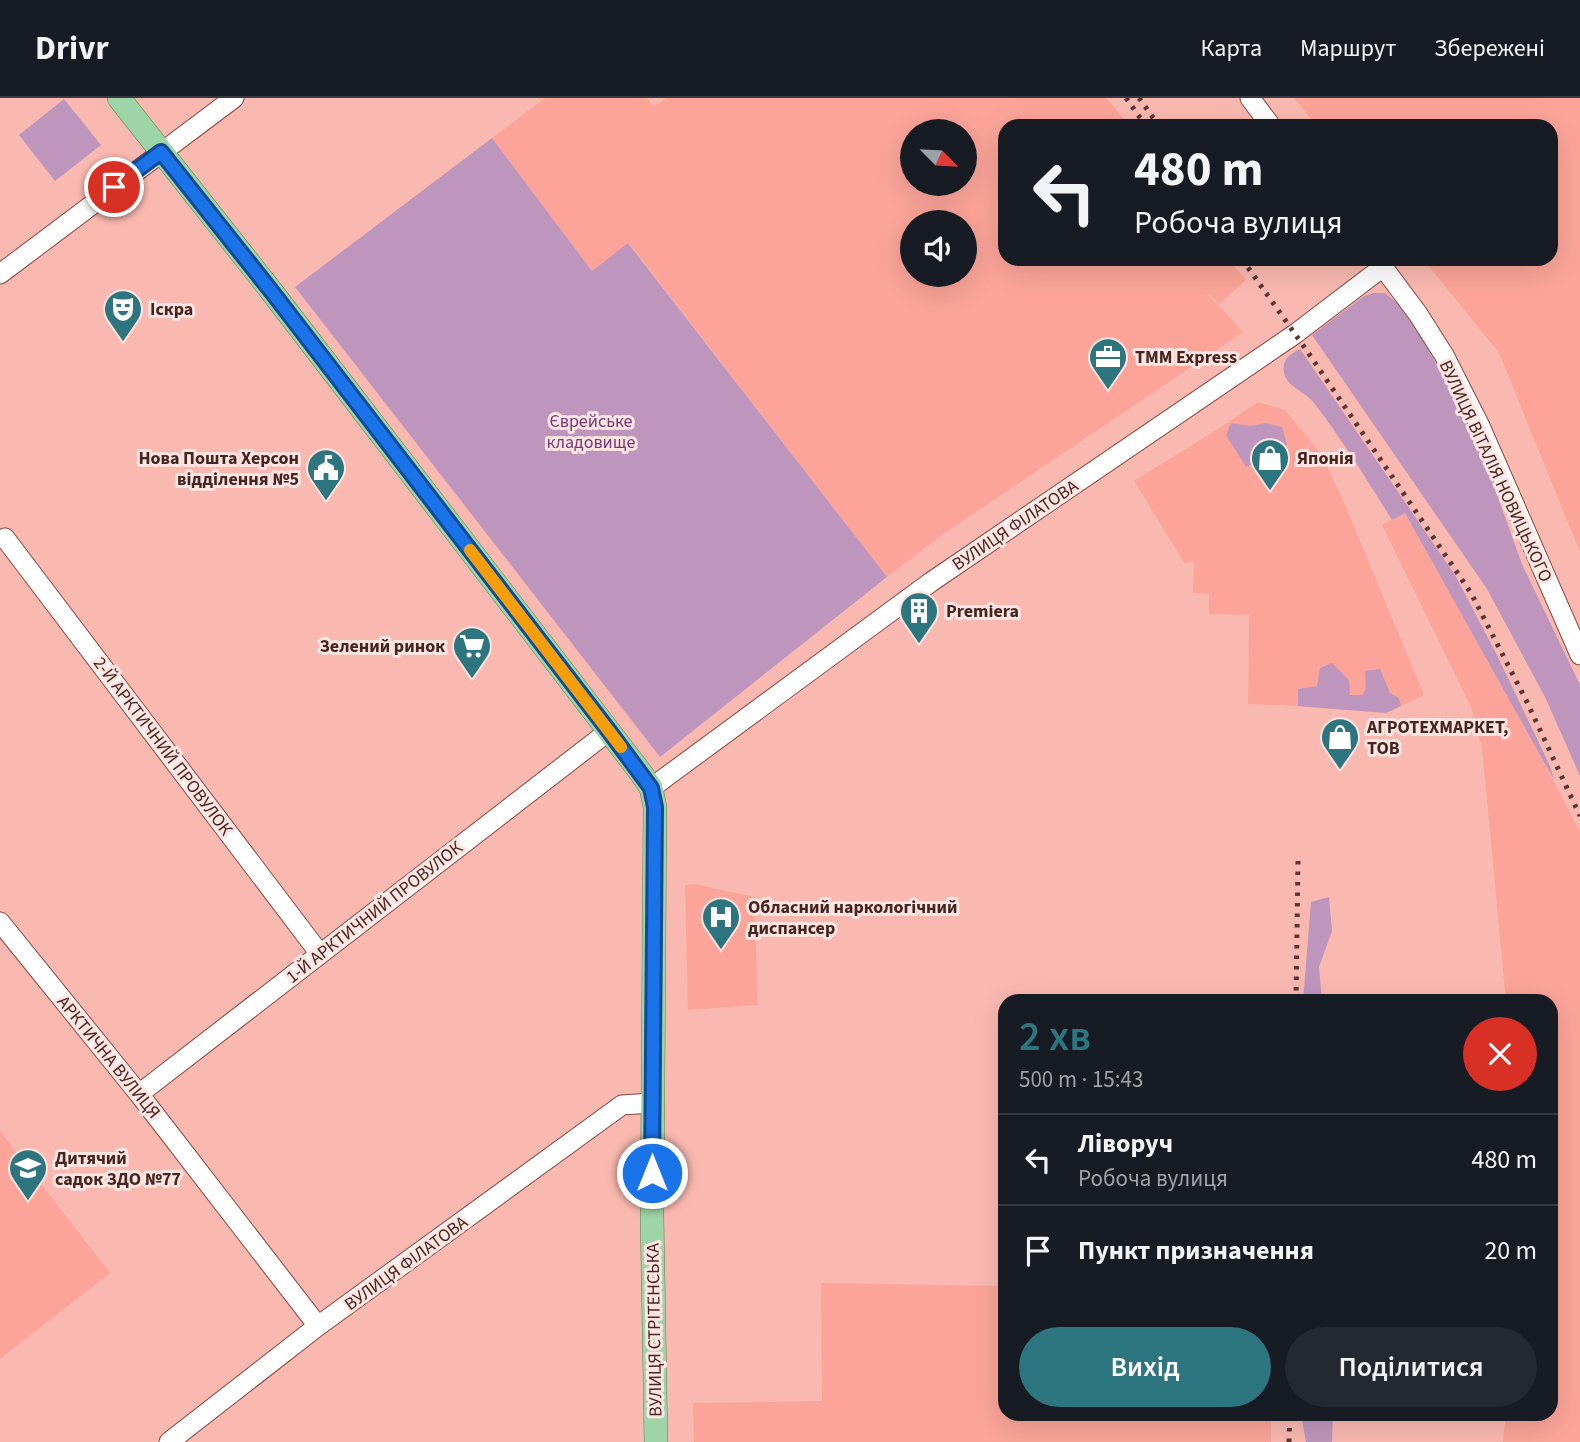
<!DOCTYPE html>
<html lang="uk">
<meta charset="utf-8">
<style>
:root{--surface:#171b24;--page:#242831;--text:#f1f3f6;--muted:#9ea1a6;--line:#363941;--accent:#2d767f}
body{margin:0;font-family:"Source Sans 3",sans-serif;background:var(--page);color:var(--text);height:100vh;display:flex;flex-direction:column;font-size:26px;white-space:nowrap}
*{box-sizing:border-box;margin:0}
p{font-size:23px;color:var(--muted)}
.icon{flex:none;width:38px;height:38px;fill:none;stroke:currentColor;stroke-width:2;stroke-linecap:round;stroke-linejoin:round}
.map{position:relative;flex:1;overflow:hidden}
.details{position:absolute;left:998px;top:896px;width:560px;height:427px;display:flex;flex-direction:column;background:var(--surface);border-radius:21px;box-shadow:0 7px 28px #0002}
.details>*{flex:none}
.hud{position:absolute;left:998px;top:21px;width:560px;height:147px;border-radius:21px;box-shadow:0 7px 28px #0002;background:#171b24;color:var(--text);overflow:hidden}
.needle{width:46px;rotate:114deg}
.fabs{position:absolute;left:900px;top:21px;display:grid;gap:14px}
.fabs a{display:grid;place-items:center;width:77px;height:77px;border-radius:50%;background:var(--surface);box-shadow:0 7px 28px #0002;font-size:35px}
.pin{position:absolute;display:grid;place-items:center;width:60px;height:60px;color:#fff;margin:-30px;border:4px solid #fff;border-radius:50%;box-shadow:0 2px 7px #0007}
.me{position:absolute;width:77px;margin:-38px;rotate:0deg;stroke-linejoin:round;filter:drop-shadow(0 0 5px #0008)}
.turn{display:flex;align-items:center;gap:24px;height:147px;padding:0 21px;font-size:32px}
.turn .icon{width:91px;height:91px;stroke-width:2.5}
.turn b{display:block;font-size:49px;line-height:60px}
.round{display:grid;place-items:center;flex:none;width:74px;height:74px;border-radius:37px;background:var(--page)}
.head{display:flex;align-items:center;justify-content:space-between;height:119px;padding:0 21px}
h1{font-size:42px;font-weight:600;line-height:52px;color:var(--accent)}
.cta{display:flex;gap:14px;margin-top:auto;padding:14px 21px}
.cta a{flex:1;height:80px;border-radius:42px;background:var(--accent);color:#fff;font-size:28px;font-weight:600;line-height:80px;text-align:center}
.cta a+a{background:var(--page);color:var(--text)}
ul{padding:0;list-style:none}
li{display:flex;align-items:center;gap:21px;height:91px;padding:0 21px;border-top:2px solid var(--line)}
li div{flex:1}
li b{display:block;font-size:26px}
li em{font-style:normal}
header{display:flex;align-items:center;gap:42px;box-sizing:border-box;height:98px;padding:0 35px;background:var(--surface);border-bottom:2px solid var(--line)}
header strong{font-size:33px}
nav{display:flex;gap:38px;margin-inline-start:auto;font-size:24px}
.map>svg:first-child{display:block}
</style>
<header>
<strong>Drivr</strong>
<nav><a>Карта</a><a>Маршрут</a><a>Збережені</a></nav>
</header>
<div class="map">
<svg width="1580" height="1344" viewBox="0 0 1580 1344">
<rect width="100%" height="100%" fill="#fab9b0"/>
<!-- built -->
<path fill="#fca499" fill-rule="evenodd" d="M 545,0 L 647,0 L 654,9 L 666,0 L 1106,0 L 1130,28 L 1004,28 L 1004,161 L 1228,161 L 1246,182 L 1219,206 L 1202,189 L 1243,234 L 942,437 L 887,479 L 629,145 L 592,173 L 492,40 ZM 912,33 L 964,33 L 964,86 L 912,86 ZM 912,124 L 964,124 L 964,177 L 912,177 Z
M 1294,0 L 1580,0 L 1580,454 L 1499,255 L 1423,161 L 1550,161 L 1550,28 L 1317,28 Z
M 1258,304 L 1285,312 L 1321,356 L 1343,402 L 1424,597 L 1386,615 L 1282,607 L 1248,606 L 1249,517 L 1209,516 L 1209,496 L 1193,495 L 1194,462 L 1185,466 L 1134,383 L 1221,329 Z
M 1405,414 L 1527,632 L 1580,734 L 1580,1344 L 1503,1344 L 1506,1316 L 1550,1316 L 1550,903 L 1506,903 L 1482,650 L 1471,609 L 1382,427 Z
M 695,786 L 754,799 L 758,907 L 688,912 L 685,787 Z
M 0,1033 L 110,1175 L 0,1261 Z
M 821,1185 L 1004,1188 L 1004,1316 L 1271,1316 L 1271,1344 L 694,1344 L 693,1305 L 822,1303 Z"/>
<!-- green -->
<path fill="#be96bd" d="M 64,1 L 101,47 L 55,83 L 19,37 Z
M 492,40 L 592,173 L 628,145 L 887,479 L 660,659 L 295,189 Z
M 1374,195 L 1385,195 L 1396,204 L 1421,237 L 1480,350 L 1522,466 L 1580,587 L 1580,678 L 1546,601 L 1487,491 L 1312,237 L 1364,198 Z
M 1300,251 L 1455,477 L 1496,555 L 1550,668 L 1554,682 L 1405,415 L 1392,422 C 1367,382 1343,343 1314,305 C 1306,294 1288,290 1284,275 C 1281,263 1290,255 1300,251 Z
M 1231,325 L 1250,328 L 1266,325 L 1282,329 L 1287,347 L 1246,369 L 1226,337 Z
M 1332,565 L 1349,582 L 1350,597 L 1362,597 L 1366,591 L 1365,573 L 1380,571 L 1390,595 L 1399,600 L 1401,608 L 1386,615 L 1298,608 L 1298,591 L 1317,588 L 1320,570 Z
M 1329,799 L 1332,833 L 1319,869 L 1322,903 L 1303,903 L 1311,804 Z
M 1301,1316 L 1333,1316 L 1332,1344 L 1306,1344 Z"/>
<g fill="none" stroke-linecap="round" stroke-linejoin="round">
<defs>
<path id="minor" d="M 1250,0 L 1271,28
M 1377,161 L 1418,216 L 1444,257 L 1480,328 L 1580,557
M 0,176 L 234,0
M 5,440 L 320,856
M 651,690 L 931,484 L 1295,236 L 1383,169
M 0,824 L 139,996 L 318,1228
M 139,996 L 609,633
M 169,1344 L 318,1228 L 622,1007 L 652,1005"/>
<path id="major" d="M 119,0 L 272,194 L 641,675 L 651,690 L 655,709 L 652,1118 L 656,1344"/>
</defs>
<!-- minor casing -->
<use href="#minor" stroke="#8a443d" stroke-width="21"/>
<!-- major casing -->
<use href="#major" stroke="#548551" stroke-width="24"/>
<!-- minor -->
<use href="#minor" stroke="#fff" stroke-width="19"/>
<!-- major -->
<use href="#major" stroke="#9ed4a6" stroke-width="23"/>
<!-- rail -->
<path stroke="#5b3734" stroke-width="5" stroke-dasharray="3.5 7" stroke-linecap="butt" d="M 1126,0 L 1146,28
M 1139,0 L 1159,28
M 1242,161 L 1307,253 L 1471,495 L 1527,604 L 1580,718
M 1296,903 L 1298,763
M 1289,1344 L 1290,1316"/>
</g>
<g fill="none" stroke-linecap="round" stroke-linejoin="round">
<defs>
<path id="route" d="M 114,89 L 161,54 L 272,194 L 609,633 L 651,690 L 655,709 L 652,1075"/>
</defs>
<!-- route casing -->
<use href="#route" stroke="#114b97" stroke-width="18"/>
<!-- route -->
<use href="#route" stroke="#1a73e8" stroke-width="12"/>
<!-- slow -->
<path stroke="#f59e0b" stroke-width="12" d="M 470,452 L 621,649"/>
</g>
<!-- icons -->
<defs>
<symbol id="theatre-pin" viewBox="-11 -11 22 30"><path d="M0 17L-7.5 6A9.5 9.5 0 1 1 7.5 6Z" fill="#2d767f" stroke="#ffe5e2"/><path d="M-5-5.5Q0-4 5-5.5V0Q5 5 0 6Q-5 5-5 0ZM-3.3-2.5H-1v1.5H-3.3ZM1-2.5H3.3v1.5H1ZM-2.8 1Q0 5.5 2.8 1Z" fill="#fff"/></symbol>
<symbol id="office-pin" viewBox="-11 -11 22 30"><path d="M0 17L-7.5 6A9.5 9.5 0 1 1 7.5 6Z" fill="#2d767f" stroke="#ffe5e2"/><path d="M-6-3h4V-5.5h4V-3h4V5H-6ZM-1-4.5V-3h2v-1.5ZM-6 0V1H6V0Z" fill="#fff"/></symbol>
<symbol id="shop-pin" viewBox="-11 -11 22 30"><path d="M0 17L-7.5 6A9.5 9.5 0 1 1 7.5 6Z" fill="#2d767f" stroke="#ffe5e2"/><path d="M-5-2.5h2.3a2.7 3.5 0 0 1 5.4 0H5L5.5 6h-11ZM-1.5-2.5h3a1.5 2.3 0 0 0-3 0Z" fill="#fff"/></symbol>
<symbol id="civic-pin" viewBox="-11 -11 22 30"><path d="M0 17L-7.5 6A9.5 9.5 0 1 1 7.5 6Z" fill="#2d767f" stroke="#ffe5e2"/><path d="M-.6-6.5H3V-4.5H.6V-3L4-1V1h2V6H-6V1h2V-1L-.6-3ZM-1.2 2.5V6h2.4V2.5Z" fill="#fff"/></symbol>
<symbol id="building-pin" viewBox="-11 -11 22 30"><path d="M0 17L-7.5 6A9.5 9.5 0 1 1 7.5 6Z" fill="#2d767f" stroke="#ffe5e2"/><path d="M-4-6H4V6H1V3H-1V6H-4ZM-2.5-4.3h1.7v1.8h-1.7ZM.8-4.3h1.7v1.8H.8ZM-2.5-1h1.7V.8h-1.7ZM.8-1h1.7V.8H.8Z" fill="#fff"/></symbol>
<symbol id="supermarket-pin" viewBox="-11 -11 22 30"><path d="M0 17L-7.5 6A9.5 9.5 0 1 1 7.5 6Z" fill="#2d767f" stroke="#ffe5e2"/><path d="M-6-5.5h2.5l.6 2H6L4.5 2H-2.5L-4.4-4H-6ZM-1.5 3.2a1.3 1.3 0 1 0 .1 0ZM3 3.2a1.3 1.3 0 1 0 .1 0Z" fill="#fff"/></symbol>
<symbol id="hospital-pin" viewBox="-11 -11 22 30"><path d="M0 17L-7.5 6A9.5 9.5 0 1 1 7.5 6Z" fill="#2d767f" stroke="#ffe5e2"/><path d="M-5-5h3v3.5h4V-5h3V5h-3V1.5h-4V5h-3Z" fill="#fff"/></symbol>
<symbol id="school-pin" viewBox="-11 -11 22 30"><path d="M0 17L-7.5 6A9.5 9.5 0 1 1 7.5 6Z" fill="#2d767f" stroke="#ffe5e2"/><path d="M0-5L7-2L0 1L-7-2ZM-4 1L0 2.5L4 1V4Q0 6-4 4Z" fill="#fff"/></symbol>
</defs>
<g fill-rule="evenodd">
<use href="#theatre-pin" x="101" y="189" width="44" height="60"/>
<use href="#office-pin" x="1086" y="237" width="44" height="60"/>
<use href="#shop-pin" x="1248" y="338" width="44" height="60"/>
<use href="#civic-pin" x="304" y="348" width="44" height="60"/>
<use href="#building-pin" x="897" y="491" width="44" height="60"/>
<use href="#supermarket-pin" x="450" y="526" width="44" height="60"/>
<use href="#shop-pin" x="1318" y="617" width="44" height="60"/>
<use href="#hospital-pin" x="699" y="797" width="44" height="60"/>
<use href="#school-pin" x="6" y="1048" width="44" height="60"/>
</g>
<g text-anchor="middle" stroke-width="6" stroke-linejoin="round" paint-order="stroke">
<!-- poi labels -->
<g font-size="18" font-weight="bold" fill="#442522" stroke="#ffe5e2" text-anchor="start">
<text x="150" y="217">Іскра</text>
<text x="1135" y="265">TMM Express</text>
<text x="299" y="366" text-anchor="end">Нова Пошта Херсон<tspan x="299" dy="21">відділення №5</tspan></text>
<text x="1297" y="366">Японія</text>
<text x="946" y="519">Premiera</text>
<text x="445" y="554" text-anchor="end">Зелений ринок</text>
<text x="1367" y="635">АГРОТЕХМАРКЕТ,<tspan x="1367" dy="21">ТОВ</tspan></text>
<text x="748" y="815">Обласний наркологічний<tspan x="748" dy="21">диспансер</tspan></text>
<text x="55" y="1066">Дитячий<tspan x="55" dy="21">садок ЗДО №77</tspan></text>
</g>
<!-- park labels -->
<g font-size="18" fill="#763976" stroke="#ffe5e2">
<text x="591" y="329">Єврейське<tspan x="591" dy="21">кладовище</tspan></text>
</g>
<!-- street labels -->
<g font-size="18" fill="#442522" stroke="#ffe5e2">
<text transform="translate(1496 373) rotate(65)" y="6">ВУЛИЦЯ ВІТАЛІЯ НОВИЦЬКОГО</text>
<text transform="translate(1015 427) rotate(-34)" y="6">ВУЛИЦЯ ФІЛАТОВА</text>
<text transform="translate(163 648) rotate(53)" y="6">2-Й АРКТИЧНИЙ ПРОВУЛОК</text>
<text transform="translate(374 814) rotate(-38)" y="6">1-Й АРКТИЧНИЙ ПРОВУЛОК</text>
<text transform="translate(109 959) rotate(51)" y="6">АРКТИЧНА ВУЛИЦЯ</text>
<text transform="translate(406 1165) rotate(-36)" y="6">ВУЛИЦЯ ФІЛАТОВА</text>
<text transform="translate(654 1232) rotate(-91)" y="6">ВУЛИЦЯ СТРІТЕНСЬКА</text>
</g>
</g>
</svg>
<div class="fabs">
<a><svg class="needle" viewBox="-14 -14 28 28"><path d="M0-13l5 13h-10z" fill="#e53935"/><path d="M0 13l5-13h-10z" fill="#9ea1a6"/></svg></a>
<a><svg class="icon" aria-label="sound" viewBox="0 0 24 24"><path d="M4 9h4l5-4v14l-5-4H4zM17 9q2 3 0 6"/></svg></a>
</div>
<div class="pin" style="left:114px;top:89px;background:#d93025"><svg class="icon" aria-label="arrive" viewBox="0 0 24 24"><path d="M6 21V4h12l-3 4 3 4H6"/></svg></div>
<svg class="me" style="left:652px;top:1075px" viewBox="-20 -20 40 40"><circle r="17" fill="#1a73e8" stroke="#fff" stroke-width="3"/><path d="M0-11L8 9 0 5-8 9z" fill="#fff"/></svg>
<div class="hud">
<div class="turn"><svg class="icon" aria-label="left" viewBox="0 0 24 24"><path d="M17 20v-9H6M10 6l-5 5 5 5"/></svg><div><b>480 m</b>Робоча вулиця</div></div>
</div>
<section class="details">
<div class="head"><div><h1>2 хв</h1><p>500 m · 15:43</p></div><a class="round" style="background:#d93025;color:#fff"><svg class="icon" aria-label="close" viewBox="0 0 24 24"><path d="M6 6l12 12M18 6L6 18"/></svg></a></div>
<ul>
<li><svg class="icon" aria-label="left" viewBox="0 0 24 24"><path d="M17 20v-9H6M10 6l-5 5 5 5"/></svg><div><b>Ліворуч</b><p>Робоча вулиця</p></div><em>480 m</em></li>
<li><svg class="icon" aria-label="arrive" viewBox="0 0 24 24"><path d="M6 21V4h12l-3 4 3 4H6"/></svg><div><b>Пункт призначення</b></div><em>20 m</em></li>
</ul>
<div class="cta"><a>Вихід</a><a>Поділитися</a></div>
</section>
</div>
